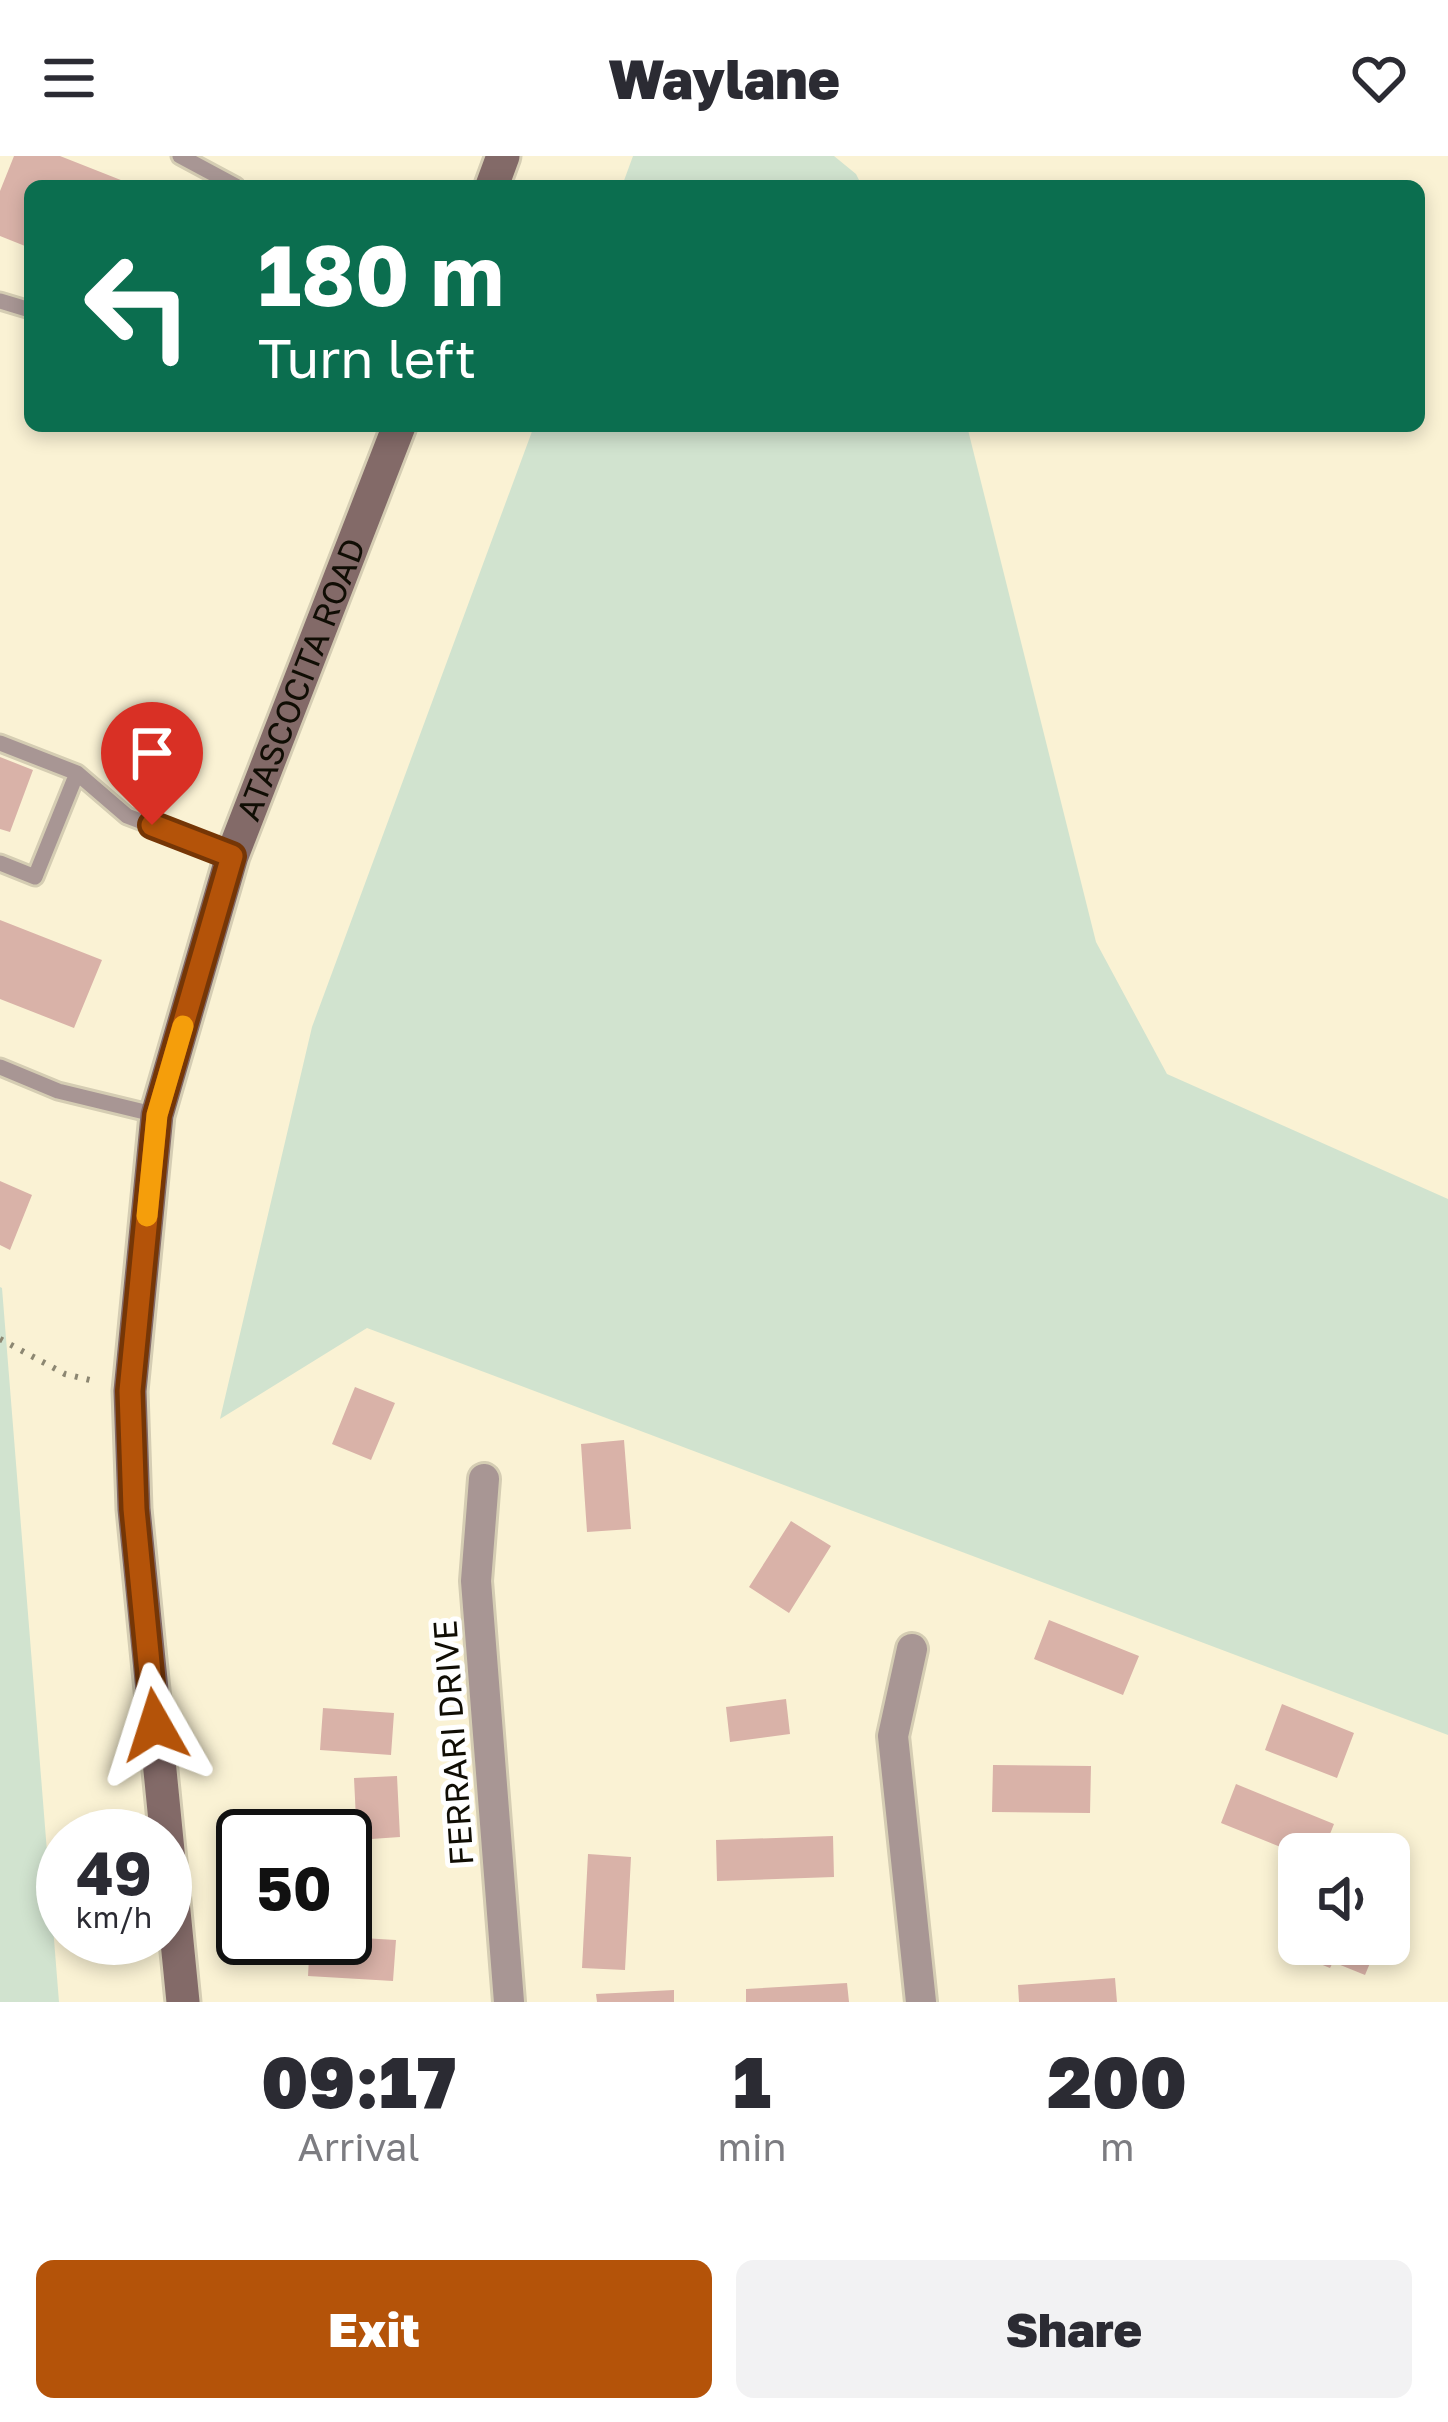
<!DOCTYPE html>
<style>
:root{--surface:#fff;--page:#f2f2f3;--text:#2b2b33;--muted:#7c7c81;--accent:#b45309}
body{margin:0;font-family:"Golos Text",sans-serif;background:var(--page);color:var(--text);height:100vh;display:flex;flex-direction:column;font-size:45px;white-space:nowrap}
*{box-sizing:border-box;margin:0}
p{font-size:39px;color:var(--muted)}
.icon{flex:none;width:66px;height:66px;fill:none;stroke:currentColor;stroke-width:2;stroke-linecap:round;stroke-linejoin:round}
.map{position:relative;height:1846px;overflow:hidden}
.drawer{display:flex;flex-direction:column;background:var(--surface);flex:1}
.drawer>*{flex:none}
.hud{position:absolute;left:24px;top:24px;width:1401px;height:252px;border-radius:18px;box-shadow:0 6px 18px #0003;background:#0b6e4f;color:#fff;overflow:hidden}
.controls{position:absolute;left:1278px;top:1677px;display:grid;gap:24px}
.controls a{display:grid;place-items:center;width:132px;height:132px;border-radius:18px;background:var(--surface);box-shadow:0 6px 18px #0003;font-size:60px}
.speed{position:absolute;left:36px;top:1653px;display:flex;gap:24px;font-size:60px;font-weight:700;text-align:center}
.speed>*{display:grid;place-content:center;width:156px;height:156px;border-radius:50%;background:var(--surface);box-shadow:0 6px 18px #0003;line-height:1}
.speed small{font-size:30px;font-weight:400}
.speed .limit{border:6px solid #111;border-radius:18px;background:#fff;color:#111}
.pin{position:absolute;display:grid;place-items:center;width:102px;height:102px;color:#fff;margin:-123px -51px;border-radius:50% 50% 50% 0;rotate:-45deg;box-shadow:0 0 12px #0007}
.pin .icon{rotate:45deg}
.me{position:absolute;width:132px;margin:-66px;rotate:354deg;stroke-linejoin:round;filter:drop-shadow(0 0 9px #0008)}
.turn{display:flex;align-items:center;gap:42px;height:252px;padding:0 36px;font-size:54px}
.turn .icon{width:156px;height:156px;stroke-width:2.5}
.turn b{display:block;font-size:84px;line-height:102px}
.eta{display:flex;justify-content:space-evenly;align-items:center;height:204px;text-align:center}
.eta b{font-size:72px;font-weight:800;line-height:84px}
.primary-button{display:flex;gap:24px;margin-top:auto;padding:24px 36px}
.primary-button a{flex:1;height:138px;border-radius:18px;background:var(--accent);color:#fff;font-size:48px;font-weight:800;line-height:138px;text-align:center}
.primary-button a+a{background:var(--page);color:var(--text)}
header{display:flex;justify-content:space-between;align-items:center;height:156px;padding:0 36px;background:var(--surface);font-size:54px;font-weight:800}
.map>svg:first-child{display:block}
</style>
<header><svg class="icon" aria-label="menu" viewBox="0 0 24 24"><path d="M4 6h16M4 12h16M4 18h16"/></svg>Waylane<svg class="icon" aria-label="heart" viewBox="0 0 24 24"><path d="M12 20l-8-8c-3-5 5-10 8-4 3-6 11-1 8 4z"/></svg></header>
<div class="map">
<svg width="1448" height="1846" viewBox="0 0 1448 1846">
<rect width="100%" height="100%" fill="#faf2d4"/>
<!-- green -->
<path fill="#d1e3cf" d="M 633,0 L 834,0 L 856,18 L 862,30 L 622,30 Z
M 534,270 L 967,270 L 1096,786 L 1167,918 L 1448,1043 L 1448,1579 L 367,1172 L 220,1263 L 312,871 Z
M 0,1131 L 2,1132 L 59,1846 L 0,1846 Z"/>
<!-- building -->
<path fill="#d9b2a8" d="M 14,0 L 60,0 L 136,30 L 30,30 L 30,92 L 0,80 L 0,35 Z
M 0,601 L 33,614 L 10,676 L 0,673 Z
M 0,764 L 102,804 L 74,872 L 0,843 Z
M 0,1025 L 32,1039 L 10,1094 L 0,1089 Z
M 355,1231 L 395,1247 L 371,1304 L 332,1288 Z
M 624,1284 L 631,1373 L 587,1376 L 581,1288 Z
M 791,1365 L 831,1390 L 789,1457 L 749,1431 Z
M 1049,1464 L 1139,1500 L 1123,1539 L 1034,1503 Z
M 786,1543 L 790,1578 L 730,1586 L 726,1551 Z
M 1282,1548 L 1354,1577 L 1337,1622 L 1265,1594 Z
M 323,1552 L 394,1557 L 391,1599 L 320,1594 Z
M 993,1609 L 1091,1610 L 1090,1657 L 992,1656 Z
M 397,1620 L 400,1681 L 357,1684 L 354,1622 Z
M 1236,1628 L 1334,1668 L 1322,1698 L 1298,1698 L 1221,1667 Z
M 833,1680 L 834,1721 L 717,1725 L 716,1684 Z
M 588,1698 L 631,1701 L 625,1814 L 582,1812 Z
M 1299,1776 L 1299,1788 L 1378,1788 L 1365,1819 L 1333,1806 L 1330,1812 L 1291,1796 Z
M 345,1781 L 396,1784 L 393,1825 L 308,1820 L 310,1782 Z
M 1115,1822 L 1117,1846 L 1019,1846 L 1018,1829 Z
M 847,1827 L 849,1846 L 746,1846 L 746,1833 Z
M 674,1834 L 674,1846 L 597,1846 L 596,1838 Z"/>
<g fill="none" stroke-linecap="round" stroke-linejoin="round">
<defs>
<path id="service" d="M 180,0 L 236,30
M 0,145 L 30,154
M 0,587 L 77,617 L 127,660 L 232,700
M 0,707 L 35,721 L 77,617
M 0,911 L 58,935 L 157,959"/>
<path id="minor" d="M 484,1323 L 476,1425 L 509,1846
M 912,1493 L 893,1580 L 921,1846"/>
<g id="secondary">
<path d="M 492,30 L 503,0"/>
<path id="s1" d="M 183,1846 L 134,1353 L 130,1235 L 157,959 L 232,700 L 399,270"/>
</g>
</defs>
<!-- service casing -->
<use href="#service" stroke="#d5cdb3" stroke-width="21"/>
<!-- minor casing -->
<use href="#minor" stroke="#d5cdb3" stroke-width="36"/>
<!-- secondary casing -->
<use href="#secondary" stroke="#d5cdb3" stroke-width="39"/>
<!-- path -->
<path stroke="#8c8772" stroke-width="6" stroke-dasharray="3 9" stroke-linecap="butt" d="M 0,1183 L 65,1218 L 98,1226"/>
<!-- service -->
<use href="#service" stroke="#a89694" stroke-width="15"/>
<!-- minor -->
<use href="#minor" stroke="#a89694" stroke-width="30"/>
<!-- secondary -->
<use href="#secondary" stroke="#836a68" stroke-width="33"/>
</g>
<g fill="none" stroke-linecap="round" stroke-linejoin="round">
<defs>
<path id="route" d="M 152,669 L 232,700 L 157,959 L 130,1235 L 134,1353 L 155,1569"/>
</defs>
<!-- route casing -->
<use href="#route" stroke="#753606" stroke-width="30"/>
<!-- route -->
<use href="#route" stroke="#b45309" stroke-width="21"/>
<!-- slow -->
<path stroke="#f59e0b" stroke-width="21" d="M 147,1060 L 157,959 L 183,870"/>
</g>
<g text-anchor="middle" stroke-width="10" stroke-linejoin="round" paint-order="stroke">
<!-- street labels -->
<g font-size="33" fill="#100d04" stroke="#fff">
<text dy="12" stroke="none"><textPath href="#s1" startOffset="1350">ATASCOCITA ROAD</textPath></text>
<text transform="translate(453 1587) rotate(-94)" y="12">FERRARI DRIVE</text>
</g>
</g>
</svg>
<div class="controls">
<a><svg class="icon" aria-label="sound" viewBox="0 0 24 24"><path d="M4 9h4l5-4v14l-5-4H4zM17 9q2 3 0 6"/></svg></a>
</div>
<div class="speed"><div>49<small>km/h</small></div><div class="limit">50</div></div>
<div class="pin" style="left:152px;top:669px;background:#d93025"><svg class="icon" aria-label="arrive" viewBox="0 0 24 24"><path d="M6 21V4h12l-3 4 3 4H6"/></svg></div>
<svg class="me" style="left:155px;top:1569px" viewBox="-20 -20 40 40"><path d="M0-17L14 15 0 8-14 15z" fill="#b45309" stroke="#fff" stroke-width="4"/></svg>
<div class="hud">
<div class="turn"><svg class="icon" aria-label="left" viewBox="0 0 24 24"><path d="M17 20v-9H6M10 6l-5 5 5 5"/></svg><div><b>180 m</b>Turn left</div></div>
</div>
</div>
<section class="drawer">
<div class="eta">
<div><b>09:17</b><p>Arrival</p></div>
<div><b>1</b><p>min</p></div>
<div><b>200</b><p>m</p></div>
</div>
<div class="primary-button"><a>Exit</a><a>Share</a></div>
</section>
